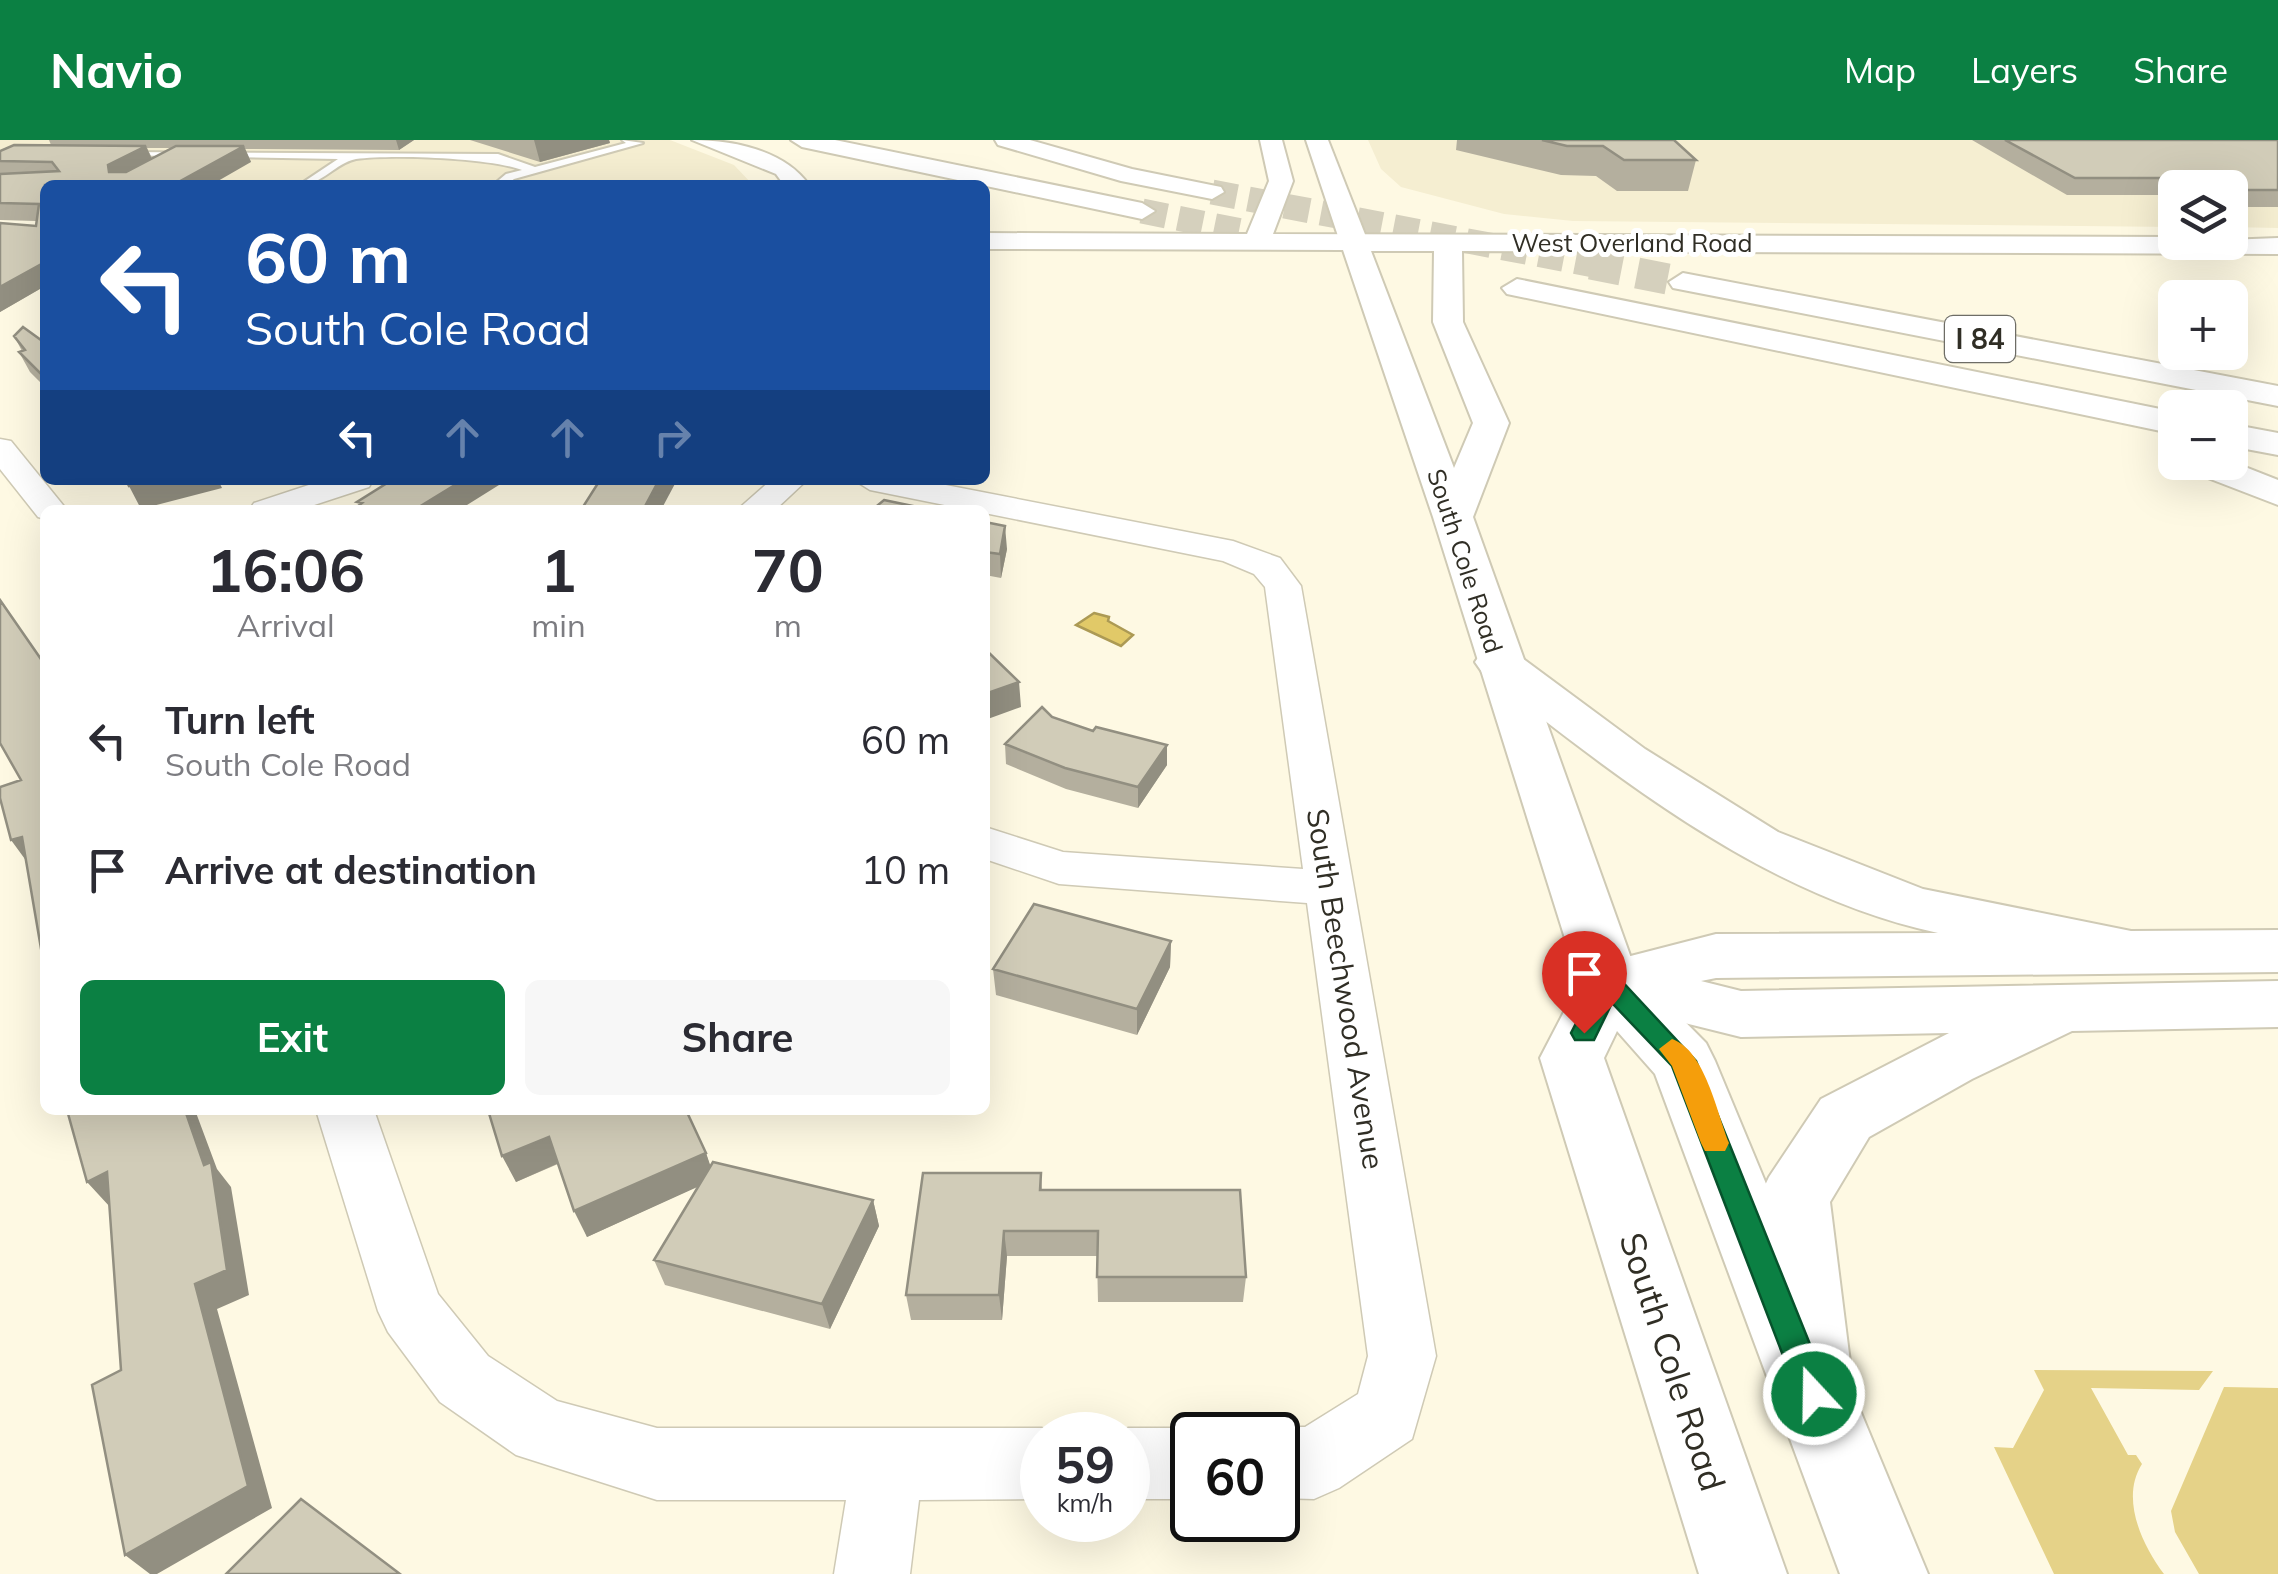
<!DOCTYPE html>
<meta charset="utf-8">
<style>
:root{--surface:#fff;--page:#f7f7f7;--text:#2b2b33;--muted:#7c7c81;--accent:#0b8043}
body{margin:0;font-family:Mulish,sans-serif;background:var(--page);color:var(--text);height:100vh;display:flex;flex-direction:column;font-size:38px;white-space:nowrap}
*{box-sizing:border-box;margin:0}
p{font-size:32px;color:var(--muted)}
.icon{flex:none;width:55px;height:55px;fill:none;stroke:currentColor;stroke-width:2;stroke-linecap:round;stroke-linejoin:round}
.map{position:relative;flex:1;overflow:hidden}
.panel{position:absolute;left:40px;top:365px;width:950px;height:610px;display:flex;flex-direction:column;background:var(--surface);border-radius:15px;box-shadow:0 10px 40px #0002}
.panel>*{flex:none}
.top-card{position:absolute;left:40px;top:40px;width:950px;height:305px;border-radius:15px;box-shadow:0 10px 40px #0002;background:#1a4fa0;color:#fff;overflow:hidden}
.controls{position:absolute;left:2158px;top:30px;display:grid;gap:20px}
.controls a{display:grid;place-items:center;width:90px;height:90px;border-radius:15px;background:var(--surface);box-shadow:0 10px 40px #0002;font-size:50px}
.speed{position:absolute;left:1020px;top:1272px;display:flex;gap:20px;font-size:50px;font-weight:700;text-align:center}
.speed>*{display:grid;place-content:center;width:130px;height:130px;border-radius:50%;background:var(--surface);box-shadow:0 10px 40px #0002;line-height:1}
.speed small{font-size:25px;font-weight:400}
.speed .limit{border:5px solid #111;border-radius:15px;background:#fff;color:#111}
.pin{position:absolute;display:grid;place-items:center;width:85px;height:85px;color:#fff;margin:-102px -42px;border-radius:50% 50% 50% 0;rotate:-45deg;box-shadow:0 0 10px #0007}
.pin .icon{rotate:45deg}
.me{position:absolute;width:110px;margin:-55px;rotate:339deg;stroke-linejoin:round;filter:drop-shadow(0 0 8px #0008)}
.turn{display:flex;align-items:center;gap:35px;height:210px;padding:0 40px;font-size:45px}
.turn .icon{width:130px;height:130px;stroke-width:2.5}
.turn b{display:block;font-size:70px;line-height:85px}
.lanes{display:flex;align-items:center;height:95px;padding:0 40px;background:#0003;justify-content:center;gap:50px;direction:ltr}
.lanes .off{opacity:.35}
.eta{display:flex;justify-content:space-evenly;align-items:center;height:170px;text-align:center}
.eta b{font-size:60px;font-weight:700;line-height:70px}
.button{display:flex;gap:20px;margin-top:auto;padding:20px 40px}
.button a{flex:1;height:115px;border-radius:15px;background:var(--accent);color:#fff;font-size:40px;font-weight:700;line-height:115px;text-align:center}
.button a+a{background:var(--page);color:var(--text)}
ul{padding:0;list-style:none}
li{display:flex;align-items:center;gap:30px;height:130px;padding:0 40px}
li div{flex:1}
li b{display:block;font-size:38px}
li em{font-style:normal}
header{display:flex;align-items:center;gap:60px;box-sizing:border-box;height:140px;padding:0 50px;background:var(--accent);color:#fff}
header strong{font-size:48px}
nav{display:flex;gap:55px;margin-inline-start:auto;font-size:35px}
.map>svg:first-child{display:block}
</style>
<header>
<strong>Navio</strong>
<nav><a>Map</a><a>Layers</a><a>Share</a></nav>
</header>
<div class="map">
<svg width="2278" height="1434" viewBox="0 0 2278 1434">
<rect width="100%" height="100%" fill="#fef9e3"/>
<!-- built -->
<path fill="#f5eed1" d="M 0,0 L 670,0 L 734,25 L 753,45 L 45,45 L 0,77 Z
M 1368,0 L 2278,0 L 2278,88 L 2230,87 L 2230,48 L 2175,48 L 2175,87 L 1573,81 L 1504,74 L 1401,47 L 1381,29 Z"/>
<!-- green -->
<path fill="#e5d288" d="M 2034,1230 L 2213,1231 L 2199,1250 L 2091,1248 L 2128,1315 L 2136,1315 L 2142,1324 C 2120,1358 2142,1405 2164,1434 L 2054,1434 L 1994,1307 L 2013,1308 L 2044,1250 Z
M 2224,1247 L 2278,1248 L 2278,1434 L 2199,1434 L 2175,1392 L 2171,1371 Z"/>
<!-- water -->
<path fill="#e1c968" stroke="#ac9a54" stroke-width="2.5" d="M 1094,473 L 1109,477 L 1108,481 L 1133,495 L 1121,506 L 1076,485 Z"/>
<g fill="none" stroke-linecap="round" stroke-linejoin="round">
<!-- motorway-tunnel-far1 -->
<path stroke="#d5d0bd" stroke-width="25" stroke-dasharray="25 12" stroke-linecap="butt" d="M 1212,52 L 1604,127
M 1142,71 L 1256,94"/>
<!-- motorway-tunnel -->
<path stroke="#d5d0bd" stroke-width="31" stroke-dasharray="31 16" stroke-linecap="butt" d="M 1591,124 L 1683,142"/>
<defs>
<path id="service" d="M 622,0 L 643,3 L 514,39 L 506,45 L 493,45 L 506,34 L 522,30 C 491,18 391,14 356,19 C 335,23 323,45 299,45 L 338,19 L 111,15 L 116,12 L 498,14 L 535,27 L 626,3 Z"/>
<path id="minor" d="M 0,299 L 11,301 L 67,370 L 45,370 L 45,379 L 38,377 L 0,329 Z
M 324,340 L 373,340 L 369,347 L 299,370 L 249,370 L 254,363 Z
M 771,340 L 807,340 L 775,370 L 737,370 Z
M 854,340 L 920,340 L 1233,401 L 1280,418 L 1301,446 L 1436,1216 L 1412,1299 L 1339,1348 L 1314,1359 L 1278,1358 L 1278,1295 L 1260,1295 L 1278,1287 L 1305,1287 L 1358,1254 L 1368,1216 L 1307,763 L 1059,744 L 985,719 L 985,687 L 1063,712 L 1303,729 L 1265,447 L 1254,434 L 1223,421 L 870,350 Z
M 316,970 L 374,970 L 438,1154 L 488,1216 L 557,1261 L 657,1288 L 1042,1288 L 1058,1295 L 1042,1295 L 1042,1359 L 919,1360 L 910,1434 L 834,1434 L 846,1360 L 657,1360 L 516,1315 L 440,1262 L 388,1192 L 378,1171 Z
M 1128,1288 L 1192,1288 L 1208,1295 L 1192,1295 L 1192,1359 L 1128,1359 L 1128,1295 L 1112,1295 Z"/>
<path id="secondary" d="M 1306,0 L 1328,0 L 1368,102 L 1364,108 L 1354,110 L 1340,102 Z"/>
<path id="primary" d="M 1260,0 L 1282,0 L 1293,41 L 1273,94 L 2175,97 L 2175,102 L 2278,98 L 2278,114 L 1462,111 L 1463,182 L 1509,283 L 1473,377 L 1636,832 L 1706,903 L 1715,921 L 1928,1434 L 1840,1434 L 1655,934 L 1617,891 L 1604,918 L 1787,1434 L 1699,1434 L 1540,918 L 1579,843 L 1433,377 L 1343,110 L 985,109 L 985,93 L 1247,94 L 1269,41 ZM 1371,111 L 1434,111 L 1433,182 L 1473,283 L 1454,328 Z"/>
<path id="motorway" d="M 692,0 C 733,0 784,10 809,45 L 784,45 L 776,34 Z
M 791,0 L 835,0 L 1142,63 L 1155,71 L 1142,79 L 802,7 Z
M 995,0 L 1030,0 L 1132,29 L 1221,47 L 1224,52 L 1212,59 L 1121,41 L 998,5 Z
M 1683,133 L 2278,246 L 2278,266 L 1673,148 L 1669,142 Z
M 1517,139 L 2175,272 L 2175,294 L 1507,154 L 1502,148 Z
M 2230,284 L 2278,293 L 2278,315 L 2230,306 Z
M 2230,321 L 2278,340 L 2278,365 L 2187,330 L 2182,322 Z
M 1498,508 L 1514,512 L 1645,609 L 1778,692 L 1923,749 L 2131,791 L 2278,790 L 2278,832 L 1716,838 L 1701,841 L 1741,851 L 2278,841 L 2278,887 L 2072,891 L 1972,939 L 1869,997 L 1830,1062 L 1854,1254 L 1842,1281 L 1814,1292 L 1786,1281 L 1774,1254 L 1759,1058 L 1769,1037 L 1821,959 L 1949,893 L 1741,897 L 1588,859 L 1579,843 L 1588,827 L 1716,794 L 1938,793 C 1763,755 1620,639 1482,532 L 1475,522 L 1482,512 Z"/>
</defs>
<!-- service casing -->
<use href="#service" stroke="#cfcab5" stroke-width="4"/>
<!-- minor casing -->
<use href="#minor" stroke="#cfcab5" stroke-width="3"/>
<!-- secondary casing -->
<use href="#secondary" stroke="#cfcab5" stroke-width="4"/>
<!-- primary casing -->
<use href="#primary" stroke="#cfcab5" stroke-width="4"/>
<!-- motorway casing -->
<use href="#motorway" stroke="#cfcab5" stroke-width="4"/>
<!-- service -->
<use href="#service" fill="#fff" fill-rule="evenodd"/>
<!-- minor -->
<use href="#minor" fill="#fff" fill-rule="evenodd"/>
<!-- secondary -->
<use href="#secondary" fill="#fff" fill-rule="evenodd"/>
<!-- primary -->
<use href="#primary" fill="#fff" fill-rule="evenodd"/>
<!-- motorway -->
<use href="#motorway" fill="#fff" fill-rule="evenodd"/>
</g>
<!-- wall -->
<path fill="#b4af9e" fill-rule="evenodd" d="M 49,0 L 414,0 L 399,10 L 245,9 L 251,22 L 45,45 L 45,146 L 0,172 L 0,83 L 36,86 L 36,81 L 0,80 L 0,11 L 51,5 ZM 147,8 L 171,8 L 152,18 Z
M 470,0 L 609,0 L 610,3 L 540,22 Z
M 1457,0 L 1674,0 L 1696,20 L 1688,51 L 1617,51 L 1596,36 L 1561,35 L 1456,10 Z
M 1972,0 L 2278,0 L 2278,67 L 2230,67 L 2230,48 L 2175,48 L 2175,55 L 2067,55 Z
M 14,196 L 45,203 L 45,247 L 30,232 L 19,212 L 22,211 Z
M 985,382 L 1007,409 L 1001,438 L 985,435 Z
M 1052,577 L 1093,591 L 1167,605 L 1167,625 L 1138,668 L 1066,649 L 1006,624 L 1005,604 Z
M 1171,801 L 1170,827 L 1137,895 L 996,855 L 993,829 Z
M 488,970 L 706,1013 L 710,1026 L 873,1060 L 879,1086 L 830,1189 L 665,1145 L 654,1120 L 698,1046 L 587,1097 L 558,1024 L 516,1042 Z
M 1041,1033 L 1042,1050 L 1246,1137 L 1243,1162 L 1098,1162 L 1097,1116 L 1007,1116 L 1002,1180 L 911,1180 L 906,1155 Z"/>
<!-- shaded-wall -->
<path fill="#928f81" d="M 396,0 L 414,0 L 399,10 Z
M 534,0 L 609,0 L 610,3 L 540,22 Z
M 146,6 L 153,22 L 115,42 L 109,32 L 108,25 Z
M 244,6 L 251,22 L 211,45 L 173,45 Z
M 45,122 L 45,146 L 0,172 L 0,147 Z
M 155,340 L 218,340 L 222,348 L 141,369 L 129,346 Z
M 463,340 L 507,340 L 459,370 L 414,370 Z
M 659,340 L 677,340 L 661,370 L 643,370 Z
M 1005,386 L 1007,409 L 1001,438 L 1000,414 Z
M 1019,542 L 1021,567 L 985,580 L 985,554 Z
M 1167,605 L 1167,625 L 1138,668 L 1138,647 Z
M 22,697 L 30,726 L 11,700 Z
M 1171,801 L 1170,827 L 1137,895 L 1137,869 Z
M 185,970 L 195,970 L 217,1029 L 231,1047 L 249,1155 L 217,1169 L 272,1368 L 157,1434 L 150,1434 L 125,1415 L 195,1144 L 204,1025 Z
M 549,997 L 561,1022 L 516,1042 L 502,1016 Z
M 706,1013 L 715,1039 L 587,1097 L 574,1071 Z
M 107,1032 L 110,1067 L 87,1042 Z
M 873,1060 L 879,1086 L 830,1189 L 822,1164 Z
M 1004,1091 L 1007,1116 L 1002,1180 L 999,1155 Z"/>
<!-- building -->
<path fill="#d1ccb8" stroke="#928f81" stroke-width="2.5" d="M 1542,0 L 1674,0 L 1696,20 L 1624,20 L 1603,6 L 1567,6 Z
M 2005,0 L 2278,0 L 2278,50 L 2230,50 L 2230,48 L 2213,48 L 2195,38 L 2075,38 Z
M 14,5 L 146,6 L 108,25 L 109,32 L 126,32 L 176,6 L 244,6 L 173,45 L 45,45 L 45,122 L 0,147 L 0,83 L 36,86 L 39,64 L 0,63 L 0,34 L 59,31 L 52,22 L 0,21 L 0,11 Z
M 23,187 L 45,203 L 45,238 L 19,212 L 25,210 L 14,196 Z
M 126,340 L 155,340 L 129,346 Z
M 392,340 L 463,340 L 414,370 L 353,370 L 362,363 L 357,362 Z
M 600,340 L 659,340 L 643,370 L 581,370 Z
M 884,360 L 932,370 L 872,370 Z
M 985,382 L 1005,386 L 1000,414 L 985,412 Z
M 0,460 L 45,525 L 45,832 L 22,697 L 11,700 L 0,658 L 0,647 L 21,640 L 0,603 Z
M 985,509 L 1019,542 L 985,554 Z
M 1042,567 L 1052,577 L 1093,591 L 1096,587 L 1167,605 L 1138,647 L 1065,628 L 1005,604 Z
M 1034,764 L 1171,801 L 1137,869 L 993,829 Z
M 67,970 L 185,970 L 204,1025 L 211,1022 L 227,1130 L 195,1144 L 248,1346 L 125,1415 L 92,1245 L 121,1230 L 107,1032 L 87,1042 Z
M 488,970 L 686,970 L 706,1013 L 574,1071 L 549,997 L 502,1016 Z
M 713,1022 L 873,1060 L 822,1164 L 654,1120 Z
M 923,1033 L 1041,1033 L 1040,1050 L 1240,1050 L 1246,1137 L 1097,1137 L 1098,1091 L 1004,1091 L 999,1155 L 906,1155 Z
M 301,1359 L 400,1434 L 226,1434 Z"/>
<!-- route -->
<path fill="#0b8043" stroke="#07532c" stroke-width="2.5" d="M 1609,834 L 1618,837 L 1696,921 L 1830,1254 L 1825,1265 L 1814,1270 L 1802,1265 L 1672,926 L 1612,863 L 1594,900 L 1575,900 L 1571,893 L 1600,837 Z"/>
<!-- slow -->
<path fill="#f59e0b" d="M 1672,899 C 1705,910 1717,973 1729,1003 L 1725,1011 L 1705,1011 L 1701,1003 L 1672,926 L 1659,909 Z"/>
<g text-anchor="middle" stroke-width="10" stroke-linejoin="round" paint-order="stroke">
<!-- far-street labels -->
<g font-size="25" fill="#302e25" stroke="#fff">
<text x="1632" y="112">West Overland Road</text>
<text transform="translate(1465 421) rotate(72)" y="9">South Cole Road</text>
</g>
<!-- shield labels -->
<rect fill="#fff" stroke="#6e6d66" stroke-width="2.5" x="1945" y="176" width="70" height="46" rx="8"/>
<g font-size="28" font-weight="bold" fill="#302e25">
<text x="1980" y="209">I 84</text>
</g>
<!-- street labels -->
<g font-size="30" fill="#302e25" stroke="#fff">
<text transform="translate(1345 849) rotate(81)" y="10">South Beechwood Avenue</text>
</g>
<!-- near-street labels -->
<g font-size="35" fill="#302e25" stroke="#fff">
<text transform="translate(1672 1222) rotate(72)" y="12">South Cole Road</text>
</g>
</g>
</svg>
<div class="controls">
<a><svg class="icon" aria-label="layers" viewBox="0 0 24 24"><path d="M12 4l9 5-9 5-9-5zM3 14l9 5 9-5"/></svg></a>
<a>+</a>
<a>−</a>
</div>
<div class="speed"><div>59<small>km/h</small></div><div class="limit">60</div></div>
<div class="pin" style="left:1584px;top:893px;background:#d93025"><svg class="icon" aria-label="arrive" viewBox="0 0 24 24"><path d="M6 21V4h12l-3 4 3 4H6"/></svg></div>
<svg class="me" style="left:1814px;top:1254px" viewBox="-20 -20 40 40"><circle r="17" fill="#0b8043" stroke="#fff" stroke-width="3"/><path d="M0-11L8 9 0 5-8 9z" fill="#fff"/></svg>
<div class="top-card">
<div class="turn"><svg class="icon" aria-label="left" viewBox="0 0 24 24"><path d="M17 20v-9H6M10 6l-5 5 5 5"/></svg><div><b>60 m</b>South Cole Road</div></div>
<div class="lanes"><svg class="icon" aria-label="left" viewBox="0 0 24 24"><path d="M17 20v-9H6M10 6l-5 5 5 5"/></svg><svg class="icon off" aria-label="ahead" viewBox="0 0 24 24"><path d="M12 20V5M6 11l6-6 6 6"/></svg><svg class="icon off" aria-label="ahead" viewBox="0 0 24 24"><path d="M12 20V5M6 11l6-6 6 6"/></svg><svg class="icon off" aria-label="right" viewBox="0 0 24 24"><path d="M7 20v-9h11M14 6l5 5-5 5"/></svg></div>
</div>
<section class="panel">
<div class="eta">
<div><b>16:06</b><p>Arrival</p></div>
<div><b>1</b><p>min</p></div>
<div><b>70</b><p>m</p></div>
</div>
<ul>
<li><svg class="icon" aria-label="left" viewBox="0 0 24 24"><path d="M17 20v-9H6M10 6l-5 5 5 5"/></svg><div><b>Turn left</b><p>South Cole Road</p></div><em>60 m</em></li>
<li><svg class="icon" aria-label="arrive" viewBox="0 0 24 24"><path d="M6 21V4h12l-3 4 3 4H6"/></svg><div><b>Arrive at destination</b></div><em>10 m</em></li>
</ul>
<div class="button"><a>Exit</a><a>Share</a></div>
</section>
</div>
